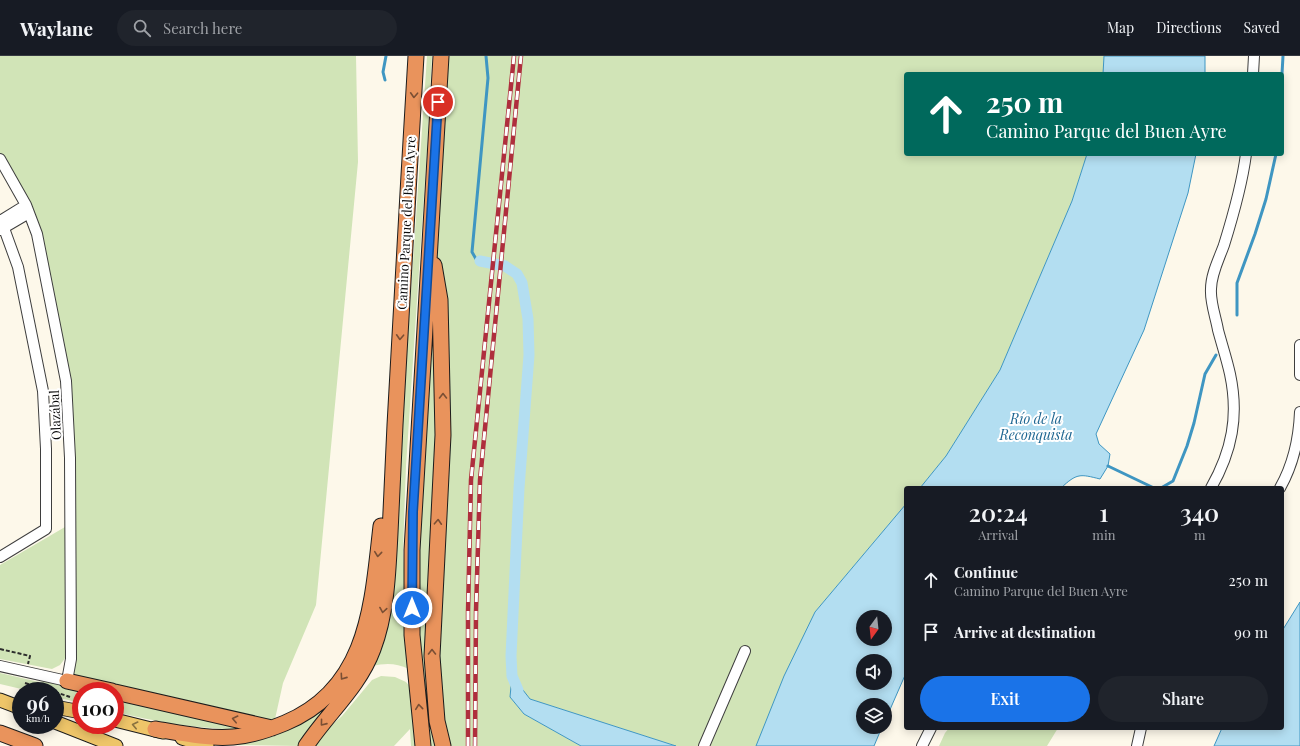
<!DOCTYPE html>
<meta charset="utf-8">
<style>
:root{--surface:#171b24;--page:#20242c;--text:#f1f3f6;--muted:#9ea1a6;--line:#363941;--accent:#1a73e8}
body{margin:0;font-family:"Playfair Display",serif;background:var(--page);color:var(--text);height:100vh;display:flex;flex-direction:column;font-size:15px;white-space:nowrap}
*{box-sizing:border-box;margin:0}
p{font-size:13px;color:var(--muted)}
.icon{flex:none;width:22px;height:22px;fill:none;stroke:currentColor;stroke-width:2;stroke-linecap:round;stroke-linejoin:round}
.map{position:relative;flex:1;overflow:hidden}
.panel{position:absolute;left:904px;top:430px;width:380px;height:244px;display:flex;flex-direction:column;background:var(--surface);border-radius:4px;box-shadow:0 2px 10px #0003}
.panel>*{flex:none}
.banner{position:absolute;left:904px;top:16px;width:380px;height:84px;border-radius:4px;box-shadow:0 2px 10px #0003;background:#00695c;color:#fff;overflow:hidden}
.needle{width:26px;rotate:195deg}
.tools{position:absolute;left:856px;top:554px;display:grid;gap:8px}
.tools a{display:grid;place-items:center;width:36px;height:36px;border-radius:50%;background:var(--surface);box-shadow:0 2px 10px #0003;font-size:20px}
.speed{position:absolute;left:12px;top:626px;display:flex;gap:8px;font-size:20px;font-weight:700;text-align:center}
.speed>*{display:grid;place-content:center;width:52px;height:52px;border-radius:50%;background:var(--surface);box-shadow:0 2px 10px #0003;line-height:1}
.speed small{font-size:10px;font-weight:400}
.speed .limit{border:6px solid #d22;background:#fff;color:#111}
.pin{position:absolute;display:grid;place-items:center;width:34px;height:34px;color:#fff;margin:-17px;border:2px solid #fff;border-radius:50%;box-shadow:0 1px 4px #0007}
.me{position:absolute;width:44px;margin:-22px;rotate:0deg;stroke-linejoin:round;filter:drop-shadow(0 0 3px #0008)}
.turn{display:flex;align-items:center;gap:14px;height:84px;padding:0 16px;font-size:18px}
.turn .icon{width:52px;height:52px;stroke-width:2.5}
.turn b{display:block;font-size:28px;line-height:34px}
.eta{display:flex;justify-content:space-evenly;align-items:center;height:68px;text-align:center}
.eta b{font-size:24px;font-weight:600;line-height:28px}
.button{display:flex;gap:8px;margin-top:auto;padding:8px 16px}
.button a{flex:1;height:46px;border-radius:24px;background:var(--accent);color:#fff;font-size:16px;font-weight:600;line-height:46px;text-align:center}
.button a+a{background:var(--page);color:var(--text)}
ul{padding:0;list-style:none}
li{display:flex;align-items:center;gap:12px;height:52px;padding:0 16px}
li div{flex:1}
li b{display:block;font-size:15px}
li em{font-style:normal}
header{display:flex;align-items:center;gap:24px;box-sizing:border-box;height:56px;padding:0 20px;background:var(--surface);border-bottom:1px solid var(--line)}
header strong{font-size:19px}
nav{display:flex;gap:22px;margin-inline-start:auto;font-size:14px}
.search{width:280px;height:36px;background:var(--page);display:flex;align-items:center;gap:10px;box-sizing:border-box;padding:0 14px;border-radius:22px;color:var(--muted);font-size:15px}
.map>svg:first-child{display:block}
</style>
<header>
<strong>Waylane</strong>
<div class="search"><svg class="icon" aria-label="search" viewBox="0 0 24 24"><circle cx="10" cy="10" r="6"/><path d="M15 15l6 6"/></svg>Search here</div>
<nav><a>Map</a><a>Directions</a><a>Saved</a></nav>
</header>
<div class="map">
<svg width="1300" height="690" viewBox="0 0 1300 690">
<rect width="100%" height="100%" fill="#fdf8ea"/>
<!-- green -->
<path fill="#d1e4b7" d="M 0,0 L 356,0 L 358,106 L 316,549 L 283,627 L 273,672 L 67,625 L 66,325 L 37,178 L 0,103 Z
M 427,0 L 432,0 L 427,94 L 406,410 L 403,496 L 407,571 L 417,690 L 411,690 L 410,673 L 394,690 L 312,690 L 315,684 L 342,660 L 372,624 L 381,620 L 395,621 L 406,626 L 411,632 L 409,613 C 396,607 386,607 372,610 L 403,353 Z
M 441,0 L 1104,0 L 1103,18 L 906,18 L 906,98 L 1087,98 L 1072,145 L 1000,314 L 946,400 L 920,432 L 906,432 L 906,448 L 815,556 L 756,690 L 676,690 L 530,643 L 512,621 L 510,641 L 524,658 L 581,690 L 423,690 L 412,579 Z
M 65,471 L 66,601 L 60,609 L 52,613 L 0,603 L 0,509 Z
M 361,607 L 300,690 L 231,689 L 232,687 L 286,673 Z
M 0,617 L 39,626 L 55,624 L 81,635 L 81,647 L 55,641 L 55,635 L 30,635 L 0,628 Z
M 115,643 L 233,669 L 235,673 C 194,673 154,665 115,656 Z
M 949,672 L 1058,672 L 1047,690 L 939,690 L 945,677 Z"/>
<!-- water -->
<path fill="#b3def1" stroke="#3f96c2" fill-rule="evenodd" d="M 1104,0 L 1205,0 L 1205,18 L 1103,18 Z
M 1087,98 L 1196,98 L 1188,137 L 1144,274 L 1096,378 L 1099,388 L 1110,398 L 1108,410 L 1100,423 C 1080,418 1077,417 1061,432 L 920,432 L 946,400 L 1000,314 L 1072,145 Z
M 906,448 L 906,617 L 885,665 L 885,649 L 863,649 L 863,671 L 882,671 L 874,690 L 756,690 L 784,620 L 815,556 ZM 863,561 L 885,561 L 885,583 L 863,583 ZM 863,605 L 885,605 L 885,627 L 863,627 Z
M 1300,546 L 1300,690 L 1214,690 L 1222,672 L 1282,672 L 1282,575 Z
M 512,620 L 530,643 L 676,690 L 581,690 L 524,658 L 510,641 Z"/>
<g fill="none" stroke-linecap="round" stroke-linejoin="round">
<!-- stream -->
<path stroke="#3f96c2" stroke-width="3" d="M 1282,18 L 1283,0
M 385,24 L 383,16 L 386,0
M 480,205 L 476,203 L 472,196 L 488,22 L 486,0
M 1237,259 L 1237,227 L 1255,178 L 1266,143 L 1276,98
M 1108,410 L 1154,432
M 1161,432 L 1173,425 L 1187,390 L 1194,367 L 1205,318 L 1216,299"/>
<!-- canal -->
<path stroke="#b3def1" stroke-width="11" d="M 480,205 L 505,210 L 517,218 L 522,227 L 528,263 L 529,299 L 519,432 L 511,600 L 512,620 L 518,634"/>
<defs>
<path id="minor" d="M 1253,18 L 1254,0
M 0,103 L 26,149 L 37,178 L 66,325 L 70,402 L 71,603 L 67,625 L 0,610
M 0,165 L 26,149
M 0,174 L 29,157
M 1300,289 L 1300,319
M 1211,432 C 1232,395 1239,360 1230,318 C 1227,304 1222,289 1218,274 C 1216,262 1210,246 1211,233 C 1211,218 1219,203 1224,189 C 1233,160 1242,129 1246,98
M 1280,432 C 1293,409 1299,382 1300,356
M 0,501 L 46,473 L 46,393 L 43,335 L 18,211 L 1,164
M 704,690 L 745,595
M 922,690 L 931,672
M 1137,690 L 1141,672"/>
<path id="major" d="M 0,644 L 21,652
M 55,651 L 81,656
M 115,664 L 163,676
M 55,666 L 116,690
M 182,682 L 207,690"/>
<path id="highway" d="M 434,209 L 440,244 L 443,379 L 432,600 L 437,665 L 443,690
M 67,625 L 112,635
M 115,636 L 272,672
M 155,673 C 180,677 207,683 233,681 C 251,680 268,674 285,667 C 369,632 372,548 381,470
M 0,677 L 35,690
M 306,690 C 328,657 359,631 373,593 C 387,556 388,515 390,477 C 392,441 393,405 395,369 C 401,246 409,123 416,0
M 423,690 L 412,579 L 412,494 L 441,0"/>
</defs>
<!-- minor casing -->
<use href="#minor" stroke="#3e3e3e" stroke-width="12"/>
<!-- major casing -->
<use href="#major" stroke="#1c1c1c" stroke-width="15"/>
<!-- highway casing -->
<use href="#highway" stroke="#1c1c1c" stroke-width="17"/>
<!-- path -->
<path stroke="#2d2d2d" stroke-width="2" stroke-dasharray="4 2" stroke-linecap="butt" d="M 0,593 L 30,600 L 28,608
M 25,627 L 51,635
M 55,636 L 70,641"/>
<!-- minor -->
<use href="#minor" stroke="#fff" stroke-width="10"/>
<!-- major -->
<use href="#major" stroke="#eec569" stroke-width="13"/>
<!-- highway -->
<use href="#highway" stroke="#e9935c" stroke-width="15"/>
<defs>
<path id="rail" d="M 468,690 L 468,556 L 471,424 L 514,0
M 475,690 L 476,555 L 480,424 L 521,0"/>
</defs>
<!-- rail casing -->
<use href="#rail" stroke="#af2e3d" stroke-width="4.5"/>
<!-- rail -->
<use href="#rail" stroke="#fff" stroke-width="3" stroke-dasharray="9" stroke-linecap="butt"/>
</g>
<!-- one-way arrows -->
<defs><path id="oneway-chevron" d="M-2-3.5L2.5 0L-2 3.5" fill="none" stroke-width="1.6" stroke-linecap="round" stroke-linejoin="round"/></defs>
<g stroke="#7a4f34">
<use href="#oneway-chevron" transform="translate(414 39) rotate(93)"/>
<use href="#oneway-chevron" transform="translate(400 281) rotate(93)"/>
<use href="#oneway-chevron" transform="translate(443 340) rotate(-90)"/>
<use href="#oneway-chevron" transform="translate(438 466) rotate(-87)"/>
<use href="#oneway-chevron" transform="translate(378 498) rotate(96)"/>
<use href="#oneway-chevron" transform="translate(383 554) rotate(99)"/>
<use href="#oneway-chevron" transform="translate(432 596) rotate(-90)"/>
<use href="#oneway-chevron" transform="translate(343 621) rotate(125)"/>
<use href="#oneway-chevron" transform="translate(419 651) rotate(-96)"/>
<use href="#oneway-chevron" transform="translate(235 663) rotate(-167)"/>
<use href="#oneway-chevron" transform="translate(323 667) rotate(129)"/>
</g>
<use stroke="#88713f" href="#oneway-chevron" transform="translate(135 669) rotate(-167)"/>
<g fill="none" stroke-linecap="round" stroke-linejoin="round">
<defs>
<path id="route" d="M 412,552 L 413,456 L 438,46"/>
</defs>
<!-- route casing -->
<use href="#route" stroke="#114b97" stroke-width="10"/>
<!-- route -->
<use href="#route" stroke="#1a73e8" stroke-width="7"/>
</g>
<g text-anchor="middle" stroke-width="4" stroke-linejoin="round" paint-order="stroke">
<!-- street labels -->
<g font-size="13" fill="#0b0b0b" stroke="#fff">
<text transform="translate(406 167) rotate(-87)" y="5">Camino Parque del Buen Ayre</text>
<text transform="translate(55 359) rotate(-93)" y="5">Olazábal</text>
</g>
<!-- water labels -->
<g font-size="14" font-style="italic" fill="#1f6792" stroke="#fff">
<text x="1036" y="368">Río de la<tspan x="1036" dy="16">Reconquista</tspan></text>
</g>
</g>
</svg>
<div class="tools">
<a><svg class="needle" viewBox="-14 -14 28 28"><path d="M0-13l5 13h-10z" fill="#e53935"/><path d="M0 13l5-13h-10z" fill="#9ea1a6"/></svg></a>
<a><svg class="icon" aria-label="sound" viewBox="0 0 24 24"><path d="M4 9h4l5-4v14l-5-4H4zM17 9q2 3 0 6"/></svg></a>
<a><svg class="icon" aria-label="layers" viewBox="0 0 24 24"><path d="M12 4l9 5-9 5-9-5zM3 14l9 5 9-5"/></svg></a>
</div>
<div class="speed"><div>96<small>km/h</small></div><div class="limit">100</div></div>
<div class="pin" style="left:438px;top:46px;background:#d93025"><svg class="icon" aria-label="arrive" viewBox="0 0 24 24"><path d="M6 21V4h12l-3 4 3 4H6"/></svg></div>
<svg class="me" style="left:412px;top:552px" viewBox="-20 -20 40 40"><circle r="17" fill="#1a73e8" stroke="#fff" stroke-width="3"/><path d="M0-11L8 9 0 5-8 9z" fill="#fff"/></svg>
<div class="banner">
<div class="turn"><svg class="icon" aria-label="ahead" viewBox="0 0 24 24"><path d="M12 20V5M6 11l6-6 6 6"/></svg><div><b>250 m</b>Camino Parque del Buen Ayre</div></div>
</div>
<section class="panel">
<div class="eta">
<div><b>20:24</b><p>Arrival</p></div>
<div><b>1</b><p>min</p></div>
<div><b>340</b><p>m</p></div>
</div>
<ul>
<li><svg class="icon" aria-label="ahead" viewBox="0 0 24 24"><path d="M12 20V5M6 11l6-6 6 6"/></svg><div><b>Continue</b><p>Camino Parque del Buen Ayre</p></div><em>250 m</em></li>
<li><svg class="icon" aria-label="arrive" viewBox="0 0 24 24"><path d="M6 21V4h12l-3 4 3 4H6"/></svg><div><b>Arrive at destination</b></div><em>90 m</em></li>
</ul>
<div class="button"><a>Exit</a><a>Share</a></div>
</section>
</div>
